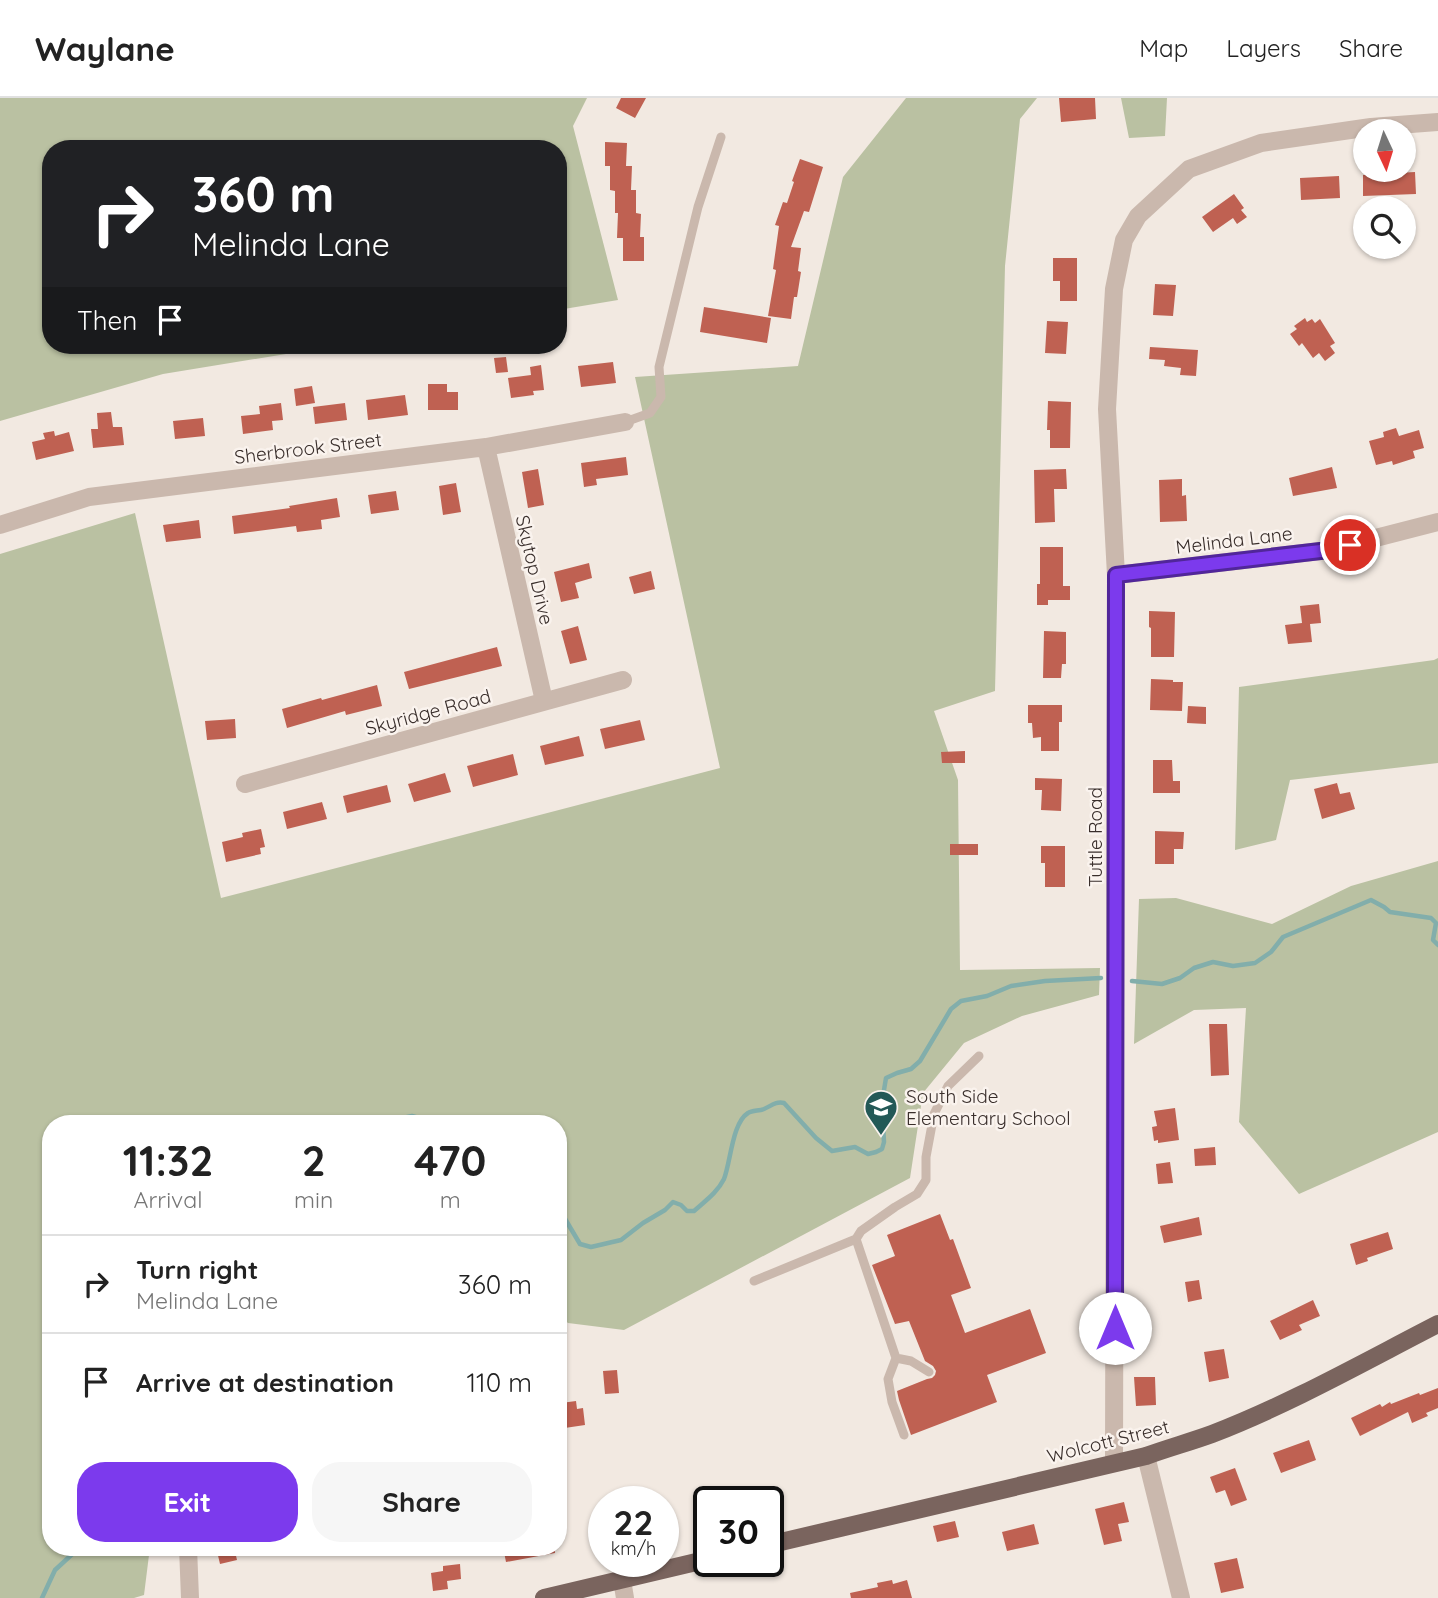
<!DOCTYPE html>
<style>
:root{--surface:#fff;--page:#f6f6f6;--text:#222;--muted:#767676;--line:#e0e0e0;--accent:#7c3aed}
body{margin:0;font-family:Quicksand,sans-serif;background:var(--page);color:var(--text);height:100vh;display:flex;flex-direction:column;font-size:26px;white-space:nowrap}
*{box-sizing:border-box;margin:0}
p{font-size:23px;color:var(--muted)}
.icon{flex:none;width:38px;height:38px;fill:none;stroke:currentColor;stroke-width:2;stroke-linecap:round;stroke-linejoin:round}
.map{position:relative;flex:1;overflow:hidden}
.drawer{position:absolute;left:42px;top:1017px;width:525px;height:441px;display:flex;flex-direction:column;background:var(--surface);border-radius:28px;box-shadow:0 2px 5px #0004}
.drawer>*{flex:none}
.banner{position:absolute;left:42px;top:42px;width:525px;height:214px;border-radius:28px;box-shadow:0 2px 5px #0004;background:#202124;color:#fff;overflow:hidden}
.needle{width:46px;rotate:176deg}
.controls{position:absolute;left:1353px;top:21px;display:grid;gap:14px}
.controls a{display:grid;place-items:center;width:63px;height:63px;border-radius:50%;background:var(--surface);box-shadow:0 2px 5px #0004;font-size:35px}
.speed{position:absolute;left:588px;top:1388px;display:flex;gap:14px;font-size:35px;font-weight:700;text-align:center}
.speed>*{display:grid;place-content:center;width:91px;height:91px;border-radius:50%;background:var(--surface);box-shadow:0 2px 5px #0004;line-height:1}
.speed small{font-size:18px;font-weight:400}
.speed .limit{border:4px solid #111;border-radius:10px;background:#fff;color:#111}
.pin{position:absolute;display:grid;place-items:center;width:60px;height:60px;color:#fff;margin:-30px;border:4px solid #fff;border-radius:50%;box-shadow:0 2px 7px #0007}
.me{position:absolute;width:77px;margin:-38px;rotate:0deg;stroke-linejoin:round;filter:drop-shadow(0 0 5px #0008)}
.turn{display:flex;align-items:center;gap:24px;height:147px;padding:0 35px;font-size:32px}
.turn .icon{width:91px;height:91px;stroke-width:2.5}
.turn b{display:block;font-size:49px;line-height:60px}
.then{display:flex;align-items:center;height:66px;padding:0 35px;background:#0003;gap:14px;font-size:26px}
.eta{display:flex;justify-content:space-evenly;align-items:center;height:119px;text-align:center}
.eta b{font-size:42px;font-weight:700;line-height:49px}
.primary-button{display:flex;gap:14px;margin-top:auto;padding:14px 35px}
.primary-button a{flex:1;height:80px;border-radius:28px;background:var(--accent);color:#fff;font-size:28px;font-weight:700;line-height:80px;text-align:center}
.primary-button a+a{background:var(--page);color:var(--text)}
ul{padding:0;list-style:none}
li{display:flex;align-items:center;gap:21px;height:98px;padding:0 35px;border-top:2px solid var(--line)}
li div{flex:1}
li b{display:block;font-size:26px}
li em{font-style:normal}
header{display:flex;align-items:center;gap:42px;box-sizing:border-box;height:98px;padding:0 35px;background:var(--surface);border-bottom:2px solid var(--line)}
header strong{font-size:33px}
nav{display:flex;gap:38px;margin-inline-start:auto;font-size:24px}
.map>svg:first-child{display:block}
</style>
<header>
<strong>Waylane</strong>
<nav><a>Map</a><a>Layers</a><a>Share</a></nav>
</header>
<div class="map">
<svg width="1438" height="1500" viewBox="0 0 1438 1500">
<rect width="100%" height="100%" fill="#f2e9e1"/>
<!-- green -->
<path fill="#bac1a2" d="M 0,0 L 587,0 L 573,28 L 618,202 L 558,212 L 558,51 L 51,51 L 51,247 L 341,247 L 163,276 L 0,323 Z
M 906,0 L 1037,0 L 1020,21 L 1005,168 L 995,593 L 934,613 L 958,682 L 960,872 L 1100,870 L 1099,897 L 1022,918 L 964,945 L 923,995 L 910,1080 L 624,1232 L 568,1225 L 558,1216 L 558,1026 L 51,1026 L 51,1449 L 150,1449 L 144,1497 L 134,1500 L 0,1500 L 0,456 L 135,415 L 221,800 L 720,670 L 635,279 L 798,268 L 843,79 Z
M 1121,0 L 1167,0 L 1165,38 L 1129,40 Z
M 1438,560 L 1438,665 L 1290,682 L 1276,742 L 1235,752 L 1239,589 L 1434,562 Z
M 1438,763 L 1438,1034 L 1299,1096 L 1239,1024 L 1246,910 L 1194,912 L 1134,946 L 1139,801 L 1176,800 L 1272,826 L 1351,788 Z"/>
<g fill="none" stroke-linecap="round" stroke-linejoin="round">
<!-- stream -->
<path stroke="#82aeab" stroke-width="4.5" d="M 1132,883 L 1162,886 L 1180,880 L 1194,870 L 1213,864 L 1233,868 L 1255,865 L 1271,854 L 1283,839 L 1371,802 L 1384,809 L 1390,814 L 1431,820 L 1436,825 L 1433,842 L 1438,847
M 401,1026 L 403,1020 L 412,1018 L 425,1022 L 427,1026
M 558,1109 L 580,1146 L 591,1149 L 621,1142 L 643,1125 L 665,1112 L 673,1104 L 681,1107 L 687,1113 L 694,1113 C 705,1103 717,1095 724,1081 C 731,1063 732,1025 748,1015 C 752,1012 759,1013 764,1011 C 771,1008 776,1003 784,1005 L 816,1040 L 832,1053 L 855,1049 L 868,1056 L 876,1054 L 882,1051 L 884,1044 L 883,1028 L 884,992 L 886,980 L 897,975 L 911,971 L 920,963 L 951,911 L 961,903 L 987,898 L 1011,888 L 1045,883 L 1101,880
M 42,1500 L 55,1472 L 80,1449"/>
</g>
<!-- building -->
<path fill="#bf6152" d="M 621,0 L 646,0 L 635,20 L 616,10 Z
M 1059,0 L 1095,0 L 1096,21 L 1061,24 Z
M 605,44 L 627,45 L 626,68 L 632,68 L 631,92 L 636,92 L 636,115 L 641,116 L 640,139 L 644,139 L 644,163 L 623,163 L 623,140 L 617,140 L 618,115 L 615,115 L 615,93 L 610,92 L 610,68 L 605,68 Z
M 800,61 L 823,69 L 809,114 L 804,113 L 791,149 L 801,150 L 798,173 L 801,174 L 797,199 L 794,199 L 791,221 L 768,218 L 776,172 L 773,171 L 779,128 L 775,127 L 783,104 L 787,105 L 794,84 L 792,83 Z
M 1415,74 L 1416,96 L 1363,98 L 1363,77 Z
M 1339,78 L 1340,100 L 1301,102 L 1300,80 Z
M 1234,96 L 1244,110 L 1241,112 L 1247,119 L 1237,126 L 1233,120 L 1213,134 L 1202,119 Z
M 1053,160 L 1077,160 L 1077,203 L 1060,203 L 1060,183 L 1053,183 Z
M 1155,186 L 1176,187 L 1173,218 L 1153,217 Z
M 704,209 L 771,220 L 767,245 L 700,234 Z
M 1305,220 L 1307,224 L 1312,221 L 1315,225 L 1320,221 L 1335,245 L 1330,248 L 1335,255 L 1325,263 L 1319,255 L 1313,260 L 1302,245 L 1299,248 L 1290,236 L 1297,231 L 1294,228 Z
M 1047,223 L 1068,224 L 1066,256 L 1045,255 Z
M 1150,249 L 1198,252 L 1196,278 L 1180,277 L 1181,270 L 1164,268 L 1165,262 L 1149,261 Z
M 506,259 L 508,274 L 496,275 L 494,260 Z
M 613,264 L 616,285 L 581,289 L 578,268 Z
M 541,267 L 544,292 L 533,293 L 534,297 L 511,300 L 508,280 L 531,277 L 530,269 Z
M 428,286 L 447,286 L 447,294 L 458,294 L 458,312 L 428,312 Z
M 312,288 L 315,305 L 296,308 L 294,291 Z
M 405,297 L 408,317 L 368,322 L 366,302 Z
M 1048,303 L 1071,304 L 1070,350 L 1050,350 L 1050,332 L 1047,332 Z
M 281,305 L 283,322 L 272,323 L 273,332 L 243,336 L 241,318 L 260,316 L 259,308 Z
M 345,305 L 347,322 L 315,326 L 313,309 Z
M 111,314 L 113,329 L 122,329 L 124,347 L 93,350 L 91,331 L 98,331 L 97,315 Z
M 203,320 L 205,338 L 175,341 L 173,323 Z
M 1396,330 L 1399,338 L 1419,332 L 1424,350 L 1413,353 L 1415,360 L 1393,367 L 1392,363 L 1376,367 L 1369,343 L 1384,339 L 1383,334 Z
M 54,333 L 55,338 L 69,334 L 74,353 L 36,362 L 32,344 L 45,341 L 43,335 Z
M 626,359 L 628,377 L 596,381 L 597,387 L 584,389 L 581,365 Z
M 1332,369 L 1337,390 L 1293,398 L 1289,380 Z
M 538,371 L 544,407 L 528,410 L 522,374 Z
M 1066,371 L 1067,391 L 1054,391 L 1055,424 L 1035,425 L 1034,372 Z
M 1182,381 L 1182,398 L 1186,397 L 1187,423 L 1160,424 L 1159,382 Z
M 456,385 L 461,414 L 443,417 L 439,388 Z
M 396,393 L 399,412 L 371,416 L 368,397 Z
M 337,400 L 340,419 L 321,422 L 322,431 L 297,434 L 296,428 L 234,436 L 232,418 L 290,410 L 289,408 Z
M 199,422 L 201,440 L 166,444 L 163,427 Z
M 1040,449 L 1063,449 L 1063,488 L 1070,488 L 1070,502 L 1048,502 L 1048,507 L 1037,507 L 1037,486 L 1040,486 Z
M 589,465 L 592,480 L 575,485 L 579,500 L 561,504 L 554,474 Z
M 651,473 L 655,491 L 634,496 L 629,479 Z
M 1319,506 L 1321,525 L 1310,526 L 1312,544 L 1288,546 L 1285,527 L 1302,525 L 1300,508 Z
M 1149,513 L 1175,514 L 1174,559 L 1151,559 L 1151,530 L 1149,529 Z
M 578,528 L 587,562 L 570,566 L 561,533 Z
M 1044,533 L 1066,534 L 1066,566 L 1062,566 L 1061,580 L 1043,580 Z
M 497,549 L 502,568 L 409,591 L 404,574 Z
M 1151,581 L 1173,582 L 1173,584 L 1183,584 L 1182,613 L 1150,612 Z
M 377,587 L 382,608 L 346,617 L 345,613 L 287,630 L 282,611 L 321,600 L 322,602 Z
M 1028,607 L 1062,607 L 1062,624 L 1059,624 L 1059,653 L 1041,653 L 1041,639 L 1033,640 L 1032,625 L 1028,625 Z
M 1188,608 L 1206,609 L 1206,626 L 1187,625 Z
M 235,621 L 236,640 L 207,642 L 205,623 Z
M 640,622 L 645,642 L 605,651 L 600,631 Z
M 579,638 L 584,658 L 545,667 L 540,648 Z
M 965,653 L 965,665 L 942,665 L 941,654 Z
M 513,656 L 518,677 L 473,689 L 467,668 Z
M 1153,662 L 1172,662 L 1173,683 L 1180,683 L 1180,695 L 1153,695 Z
M 445,675 L 451,694 L 414,704 L 408,686 Z
M 1035,680 L 1062,681 L 1061,713 L 1041,712 L 1042,692 L 1035,692 Z
M 1337,685 L 1340,696 L 1350,694 L 1355,711 L 1322,721 L 1314,691 Z
M 387,687 L 391,704 L 347,715 L 343,698 Z
M 322,704 L 327,721 L 287,731 L 283,714 Z
M 261,731 L 265,749 L 260,750 L 261,756 L 226,764 L 222,744 L 243,739 L 242,735 Z
M 1155,733 L 1184,734 L 1183,751 L 1174,751 L 1174,766 L 1155,766 Z
M 950,746 L 978,746 L 978,757 L 950,757 Z
M 1041,748 L 1065,748 L 1065,789 L 1045,789 L 1045,765 L 1041,765 Z
M 1209,926 L 1227,926 L 1229,977 L 1211,978 Z
M 1175,1010 L 1179,1042 L 1158,1045 L 1158,1042 L 1154,1043 L 1152,1029 L 1157,1028 L 1154,1013 Z
M 1215,1049 L 1216,1067 L 1195,1068 L 1194,1051 Z
M 1170,1064 L 1173,1085 L 1158,1086 L 1156,1066 Z
M 940,1116 L 950,1142 L 953,1141 L 971,1190 L 951,1197 L 965,1235 L 1030,1211 L 1046,1255 L 987,1277 L 997,1304 L 911,1337 L 899,1302 L 897,1293 L 927,1281 L 932,1280 L 935,1277 L 936,1273 L 933,1268 L 925,1263 L 909,1223 L 895,1226 L 872,1167 L 895,1158 L 887,1137 Z
M 1199,1119 L 1202,1137 L 1164,1145 L 1160,1128 Z
M 1388,1134 L 1393,1151 L 1367,1160 L 1368,1163 L 1356,1167 L 1350,1146 Z
M 1199,1182 L 1202,1201 L 1188,1204 L 1185,1184 Z
M 1313,1202 L 1320,1218 L 1299,1227 L 1302,1232 L 1280,1242 L 1270,1223 Z
M 1128,1211 L 1140,1211 L 1140,1232 L 1128,1233 Z
M 1224,1251 L 1229,1280 L 1209,1284 L 1204,1254 Z
M 617,1272 L 619,1295 L 605,1296 L 603,1273 Z
M 1134,1279 L 1155,1279 L 1156,1307 L 1136,1308 Z
M 1438,1290 L 1438,1310 L 1426,1315 L 1428,1318 L 1412,1325 L 1408,1314 L 1360,1338 L 1351,1320 L 1380,1306 L 1382,1309 L 1390,1304 L 1391,1306 L 1419,1295 L 1420,1297 Z
M 576,1303 L 577,1311 L 583,1310 L 585,1327 L 558,1331 L 558,1314 L 562,1313 L 561,1305 Z
M 1309,1342 L 1316,1362 L 1281,1375 L 1273,1355 Z
M 1235,1370 L 1247,1402 L 1231,1408 L 1225,1392 L 1216,1395 L 1210,1379 Z
M 720,1390 L 723,1404 L 709,1404 L 709,1437 L 703,1437 L 696,1402 L 708,1400 L 707,1392 Z
M 1124,1404 L 1129,1424 L 1118,1426 L 1122,1443 L 1104,1447 L 1095,1411 Z
M 955,1423 L 959,1439 L 937,1444 L 933,1428 Z
M 1034,1426 L 1039,1446 L 1007,1453 L 1002,1434 Z
M 216,1449 L 234,1449 L 237,1462 L 220,1466 Z
M 503,1449 L 555,1449 L 555,1455 L 506,1464 Z
M 1237,1460 L 1244,1490 L 1221,1495 L 1214,1465 Z
M 460,1466 L 461,1481 L 447,1483 L 448,1491 L 433,1493 L 431,1475 L 443,1473 L 443,1468 Z
M 892,1482 L 893,1486 L 907,1482 L 912,1500 L 851,1500 L 850,1495 L 878,1489 L 877,1485 Z"/>
<g fill="none" stroke-linecap="round" stroke-linejoin="round">
<!-- lane -->
<path stroke="#cab8ad" stroke-width="9" d="M 625,324 L 650,315 L 661,299 L 659,269 L 698,109 L 721,39
M 856,1141 L 896,1260 L 888,1281 L 892,1304 L 904,1337
M 754,1183 L 856,1141 L 861,1133 L 895,1109 L 917,1096 L 926,1082 L 926,1059 L 934,1016 L 948,988 L 979,958
M 896,1260 L 911,1263 L 929,1274"/>
<!-- street -->
<path stroke="#cab8ad" stroke-width="18" d="M 486,349 L 544,603
M 0,427 L 89,399 L 486,349 L 625,324
M 1116,477 L 1329,452 L 1438,424
M 245,686 L 623,582
M 1146,1358 L 1181,1500
M 1114,1365 L 1116,477 L 1107,311 L 1114,191 L 1124,142 L 1138,118 L 1189,71 L 1261,45 L 1371,29 L 1438,24
M 188,1449 L 190,1500
M 622,1482 L 625,1500"/>
<!-- primary -->
<path stroke="#7a645e" stroke-width="18" d="M 768,1447 L 1146,1358 C 1168,1350 1190,1344 1212,1336 C 1290,1306 1364,1264 1438,1226
M 544,1500 L 709,1461"/>
</g>
<g fill="none" stroke-linecap="round" stroke-linejoin="round">
<defs>
<path id="route" d="M 1115,1230 L 1116,477 L 1329,452 L 1350,447"/>
</defs>
<!-- route casing -->
<use href="#route" stroke="#51269a" stroke-width="18"/>
<!-- route -->
<use href="#route" stroke="#7c3aed" stroke-width="12"/>
</g>
<!-- icons -->
<defs>
<symbol id="school-pin" viewBox="-11 -11 22 30"><path d="M0 17L-7.5 6A9.5 9.5 0 1 1 7.5 6Z" fill="#235957" stroke="#faf3ee"/><path d="M0-5L7-2L0 1L-7-2ZM-4 1L0 2.5L4 1V4Q0 6-4 4Z" fill="#fff"/></symbol>
</defs>
<g fill-rule="evenodd">
<use href="#school-pin" x="862" y="990" width="38" height="52"/>
</g>
<g text-anchor="middle" stroke-width="5" stroke-linejoin="round" paint-order="stroke">
<!-- street labels -->
<g font-size="19" fill="#392e2b" stroke="#faf3ee">
<text transform="translate(308 350) rotate(-7)" y="7">Sherbrook Street</text>
<text transform="translate(1234 442) rotate(-7)" y="7">Melinda Lane</text>
<text transform="translate(535 472) rotate(77)" y="7">Skytop Drive</text>
<text transform="translate(428 614) rotate(-15)" y="7">Skyridge Road</text>
<text transform="translate(1095 739) rotate(-90)" y="7">Tuttle Road</text>
<text transform="translate(1108 1343) rotate(-14)" y="7">Wolcott Street</text>
</g>
<!-- poi labels -->
<g font-size="19" fill="#392e2b" stroke="#faf3ee" text-anchor="start">
<text x="906" y="1005">South Side<tspan x="906" dy="22">Elementary School</tspan></text>
</g>
</g>
</svg>
<div class="controls">
<a><svg class="needle" viewBox="-14 -14 28 28"><path d="M0-13l5 13h-10z" fill="#e53935"/><path d="M0 13l5-13h-10z" fill="#767676"/></svg></a>
<a><svg class="icon" aria-label="search" viewBox="0 0 24 24"><circle cx="10" cy="10" r="6"/><path d="M15 15l6 6"/></svg></a>
</div>
<div class="speed"><div>22<small>km/h</small></div><div class="limit">30</div></div>
<div class="pin" style="left:1350px;top:447px;background:#d93025"><svg class="icon" aria-label="arrive" viewBox="0 0 24 24"><path d="M6 21V4h12l-3 4 3 4H6"/></svg></div>
<svg class="me" style="left:1115px;top:1230px" viewBox="-20 -20 40 40"><circle r="19" fill="#fff"/><path d="M0-13L10 11 0 6-10 11z" fill="#7c3aed"/></svg>
<div class="banner">
<div class="turn"><svg class="icon" aria-label="right" viewBox="0 0 24 24"><path d="M7 20v-9h11M14 6l5 5-5 5"/></svg><div><b>360 m</b>Melinda Lane</div></div>
<div class="then">Then<svg class="icon" aria-label="arrive" viewBox="0 0 24 24"><path d="M6 21V4h12l-3 4 3 4H6"/></svg></div>
</div>
<section class="drawer">
<div class="eta">
<div><b>11:32</b><p>Arrival</p></div>
<div><b>2</b><p>min</p></div>
<div><b>470</b><p>m</p></div>
</div>
<ul>
<li><svg class="icon" aria-label="right" viewBox="0 0 24 24"><path d="M7 20v-9h11M14 6l5 5-5 5"/></svg><div><b>Turn right</b><p>Melinda Lane</p></div><em>360 m</em></li>
<li><svg class="icon" aria-label="arrive" viewBox="0 0 24 24"><path d="M6 21V4h12l-3 4 3 4H6"/></svg><div><b>Arrive at destination</b></div><em>110 m</em></li>
</ul>
<div class="primary-button"><a>Exit</a><a>Share</a></div>
</section>
</div>
